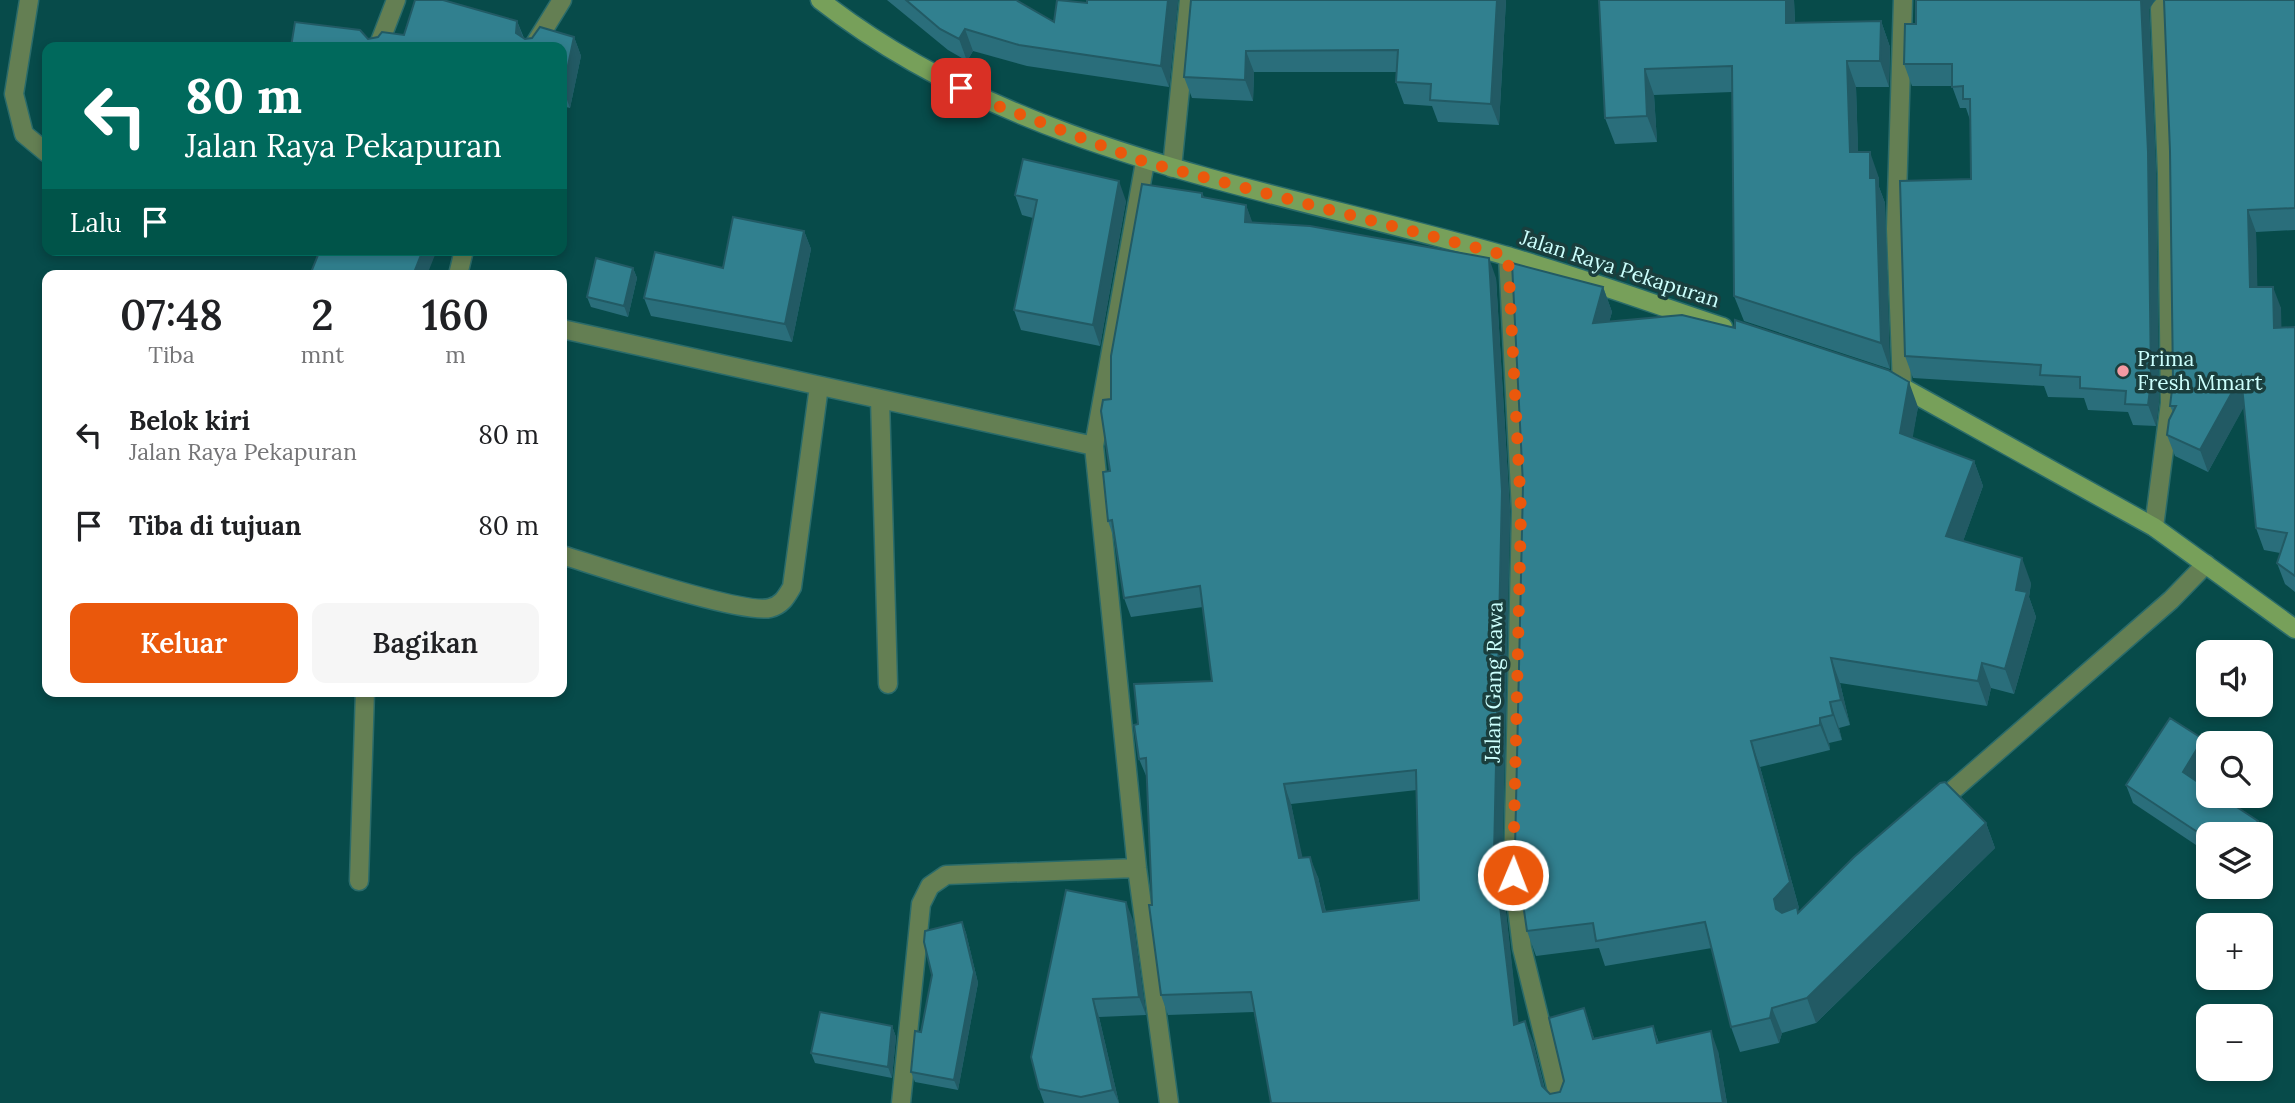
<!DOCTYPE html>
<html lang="id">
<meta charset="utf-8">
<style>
:root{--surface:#fff;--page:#f6f6f6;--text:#202124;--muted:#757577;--accent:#ea580c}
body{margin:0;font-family:Lora,serif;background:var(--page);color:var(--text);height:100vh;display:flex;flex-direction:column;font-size:26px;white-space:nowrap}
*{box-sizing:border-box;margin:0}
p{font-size:23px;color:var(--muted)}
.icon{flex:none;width:38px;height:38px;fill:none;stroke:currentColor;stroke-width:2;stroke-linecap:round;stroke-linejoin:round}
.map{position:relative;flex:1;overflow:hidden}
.details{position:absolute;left:42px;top:270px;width:525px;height:427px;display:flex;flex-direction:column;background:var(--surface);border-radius:14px;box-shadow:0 4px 10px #0003}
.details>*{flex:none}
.top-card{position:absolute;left:42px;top:42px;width:525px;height:214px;border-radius:14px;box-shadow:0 4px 10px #0003;background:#00695c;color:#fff;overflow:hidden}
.fabs{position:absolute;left:2196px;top:640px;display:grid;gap:14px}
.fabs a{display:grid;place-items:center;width:77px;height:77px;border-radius:14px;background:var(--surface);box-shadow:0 4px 10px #0003;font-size:35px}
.pin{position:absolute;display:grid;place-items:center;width:60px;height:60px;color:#fff;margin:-30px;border-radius:14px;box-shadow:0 4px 10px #0006}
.me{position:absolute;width:77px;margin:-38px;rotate:1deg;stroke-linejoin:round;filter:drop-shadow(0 0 5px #0008)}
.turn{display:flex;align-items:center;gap:24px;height:147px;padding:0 28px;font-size:32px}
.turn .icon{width:91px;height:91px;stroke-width:2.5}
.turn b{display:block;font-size:49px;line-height:60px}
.then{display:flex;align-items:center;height:66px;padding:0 28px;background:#0003;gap:14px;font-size:26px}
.eta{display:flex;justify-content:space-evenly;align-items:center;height:119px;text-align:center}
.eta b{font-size:42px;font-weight:600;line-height:49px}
.primary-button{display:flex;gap:14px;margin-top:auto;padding:14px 28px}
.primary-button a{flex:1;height:80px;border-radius:14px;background:var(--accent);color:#fff;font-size:28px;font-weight:600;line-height:80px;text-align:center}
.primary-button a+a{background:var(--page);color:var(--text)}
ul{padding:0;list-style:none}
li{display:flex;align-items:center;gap:21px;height:91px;padding:0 28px}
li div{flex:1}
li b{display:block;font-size:26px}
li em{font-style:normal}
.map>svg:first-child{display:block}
</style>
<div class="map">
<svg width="2295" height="1103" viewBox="0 0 2295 1103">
<rect width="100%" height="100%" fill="#074b4a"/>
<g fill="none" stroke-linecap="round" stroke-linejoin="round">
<defs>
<path id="street" d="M 29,0 L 14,94 L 24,134 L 47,153
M 378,47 L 396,0
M 533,47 L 562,0
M 1145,162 L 1094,446 L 1137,868 L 1169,1103
M 1172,168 L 1189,0
M 1508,256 L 1521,511 L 1513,875 L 1522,948 L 1560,1103
M 458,275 L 464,250
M 562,329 L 1094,446
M 1902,385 L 1896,229 L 1903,0
M 880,399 L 888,684
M 2154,527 L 2170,403 L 2167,173 L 2160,9 L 2169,0
M 562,555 C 598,566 742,615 770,608 C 782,605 786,597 792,587 L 819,386
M 1937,804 L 2171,600 L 2206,564
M 359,881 L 365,691
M 901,1103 L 921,904 L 930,886 L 946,875 L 1137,868"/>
<path id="secondary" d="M 820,0 C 1018,155 1273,188 1507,256 C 1580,277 1651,303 1723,327
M 1893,382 L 2154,527 L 2295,629"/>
</defs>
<!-- street casing -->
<use href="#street" stroke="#2a6b6a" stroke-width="21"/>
<!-- secondary casing -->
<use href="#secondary" stroke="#2a6b6a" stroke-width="21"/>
<!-- street -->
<use href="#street" stroke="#647f53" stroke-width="18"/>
<!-- secondary -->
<use href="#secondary" stroke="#77a05a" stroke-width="18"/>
</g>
<!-- wall -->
<path fill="#2a6e7b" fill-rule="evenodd" d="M 887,0 L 1016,0 L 1054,22 L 1087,3 L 1178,0 L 1169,87 L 1027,66 L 973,51 L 967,61 L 948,50 Z
M 1191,0 L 1506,0 L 1499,125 L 1438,122 L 1432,106 L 1404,104 L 1396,82 L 1396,72 L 1254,72 L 1253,101 L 1192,98 L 1184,77 Z
M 1599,0 L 1794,0 L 1795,23 L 1881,21 L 1890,47 L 1889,87 L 1856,87 L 1858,152 L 1879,178 L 1879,187 L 1885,203 L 1890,369 L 1744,321 L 1734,296 L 1732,92 L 1654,95 L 1657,142 L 1615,144 L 1605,118 Z
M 1916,0 L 2155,0 L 2149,9 L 2156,173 L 2159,402 L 2156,426 L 2133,425 L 2128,412 L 2088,410 L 2084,398 L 2048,397 L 2044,386 L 1913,378 L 1905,356 L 1971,179 L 1970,120 L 1966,108 L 1960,108 L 1952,86 L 1912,86 L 1904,64 L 1916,24 Z
M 2295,0 L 2295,230 L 2256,232 L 2257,287 L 2281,308 L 2281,328 L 2295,327 L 2295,592 L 2285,584 L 2277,563 L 2280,553 L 2264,550 L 2256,528 L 2244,406 L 2208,472 L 2175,456 L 2167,435 L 2173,412 L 2170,406 L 2173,381 L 2170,151 Z
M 517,21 L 524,38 L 525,39 L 574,37 L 581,56 L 570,108 L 562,106 L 562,47 L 291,47 L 404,35 Z
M 1202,193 L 1204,197 L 1246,205 L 1252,223 L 1496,278 L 1510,511 L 1502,875 L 1518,1023 L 1533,1041 L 1545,1089 L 1550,1094 L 1560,1092 L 1584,1008 L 1594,1038 L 1653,1026 L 1659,1043 L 1718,1051 L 1727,1103 L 1271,1103 L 1254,1012 L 1168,1015 L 1161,995 L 1152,905 L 1147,778 L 1139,759 L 1138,724 L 1212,681 L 1203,607 L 1131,617 L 1124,598 L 1115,541 L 1108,521 L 1111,399 ZM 1417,790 L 1419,900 L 1326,912 L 1318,877 L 1302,858 L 1291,804 Z
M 1015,195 L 1126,201 L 1100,346 L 1021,330 L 1014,310 L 1033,218 L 1022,215 Z
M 804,231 L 811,249 L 792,342 L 651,316 L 644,298 L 723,268 Z
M 633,268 L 637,278 L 628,317 L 591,307 L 587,297 Z
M 1603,287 L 1612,312 L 1609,322 L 1918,407 L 1912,438 L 1974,461 L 1983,486 L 1963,541 L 2031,583 L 2029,597 L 2036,617 L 2014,694 L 1991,688 L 1987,706 L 1840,683 L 1850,725 L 1839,728 L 1842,740 L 1829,743 L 1830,750 L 1760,767 L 1799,908 L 1797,909 L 1799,912 L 1986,823 L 1995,848 L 1816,1023 L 1782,1033 L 1779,1043 L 1740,1052 L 1731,1027 L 1712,948 L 1605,966 L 1599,948 L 1536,956 L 1527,931 Z
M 2203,739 L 2208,753 L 2208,760 L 2196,780 L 2258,821 L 2265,840 L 2261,846 L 2261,835 L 2208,835 L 2208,853 L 2133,803 L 2126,785 Z
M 1133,920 L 1146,1015 L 1099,1017 L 1119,1103 L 1044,1103 L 1039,1089 Z
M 962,922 L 966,933 L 978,983 L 958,1090 L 915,1082 L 911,1072 L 921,1032 Z
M 892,1026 L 896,1037 L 892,1078 L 815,1063 L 811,1053 Z"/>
<!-- shaded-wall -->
<path fill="#225a64" d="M 1168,0 L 1178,0 L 1169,87 L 1161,66 Z
M 1497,0 L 1506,0 L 1499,125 L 1491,104 Z
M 1786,0 L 1794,0 L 1796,49 L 1786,23 Z
M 2141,0 L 2155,0 L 2149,9 L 2156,173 L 2159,402 L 2156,426 L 2148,405 Z
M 517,21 L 524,40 L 516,33 Z
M 1881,21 L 1890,47 L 1889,87 L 1880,61 Z
M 965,29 L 973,51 L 967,61 L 959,39 Z
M 574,37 L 581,56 L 570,108 L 563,89 Z
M 1246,51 L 1254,72 L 1253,101 L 1245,80 Z
M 1847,61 L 1856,87 L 1859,177 L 1850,152 Z
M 1645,69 L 1654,95 L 1657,142 L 1647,116 Z
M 1870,152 L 1879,178 L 1879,187 L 1885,203 L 1890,369 L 1881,343 L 1870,178 Z
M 1119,181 L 1126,201 L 1100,346 L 1093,325 Z
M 1246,205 L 1253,224 L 1245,222 Z
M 2248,210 L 2256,232 L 2258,309 L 2250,287 Z
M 804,231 L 811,249 L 792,342 L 785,324 Z
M 423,250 L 437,250 L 427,275 L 413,275 Z
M 1489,258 L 1496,278 L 1510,511 L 1502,875 L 1521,1045 L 1514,1025 L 1494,855 Z
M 633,268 L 637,278 L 628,317 L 624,306 Z
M 1603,287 L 1612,312 L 1602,348 L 1593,323 Z
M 2273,287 L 2281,308 L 2282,350 L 2274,328 Z
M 2241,376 L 2249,398 L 2208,472 L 2200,450 Z
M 1909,382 L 1918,407 L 1909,459 L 1900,433 Z
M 1974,461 L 1983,486 L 1956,561 L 1946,536 Z
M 2022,558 L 2031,583 L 2029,597 L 2036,617 L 2014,694 L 2005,669 L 2016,590 Z
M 1831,658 L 1840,683 L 1850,725 L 1841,700 Z
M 1982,663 L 1991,688 L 1987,706 L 1978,681 Z
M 1830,702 L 1839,728 L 1842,740 L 1833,715 Z
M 1820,718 L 1829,743 L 1830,750 L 1820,725 Z
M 2203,739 L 2208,753 L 2208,760 L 2190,790 L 2183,772 Z
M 1751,741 L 1760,767 L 1799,908 L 1783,924 L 1776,909 Z
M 1284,784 L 1291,804 L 1307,878 L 1299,858 Z
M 2258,821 L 2265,840 L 2261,846 L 2261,835 L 2249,835 Z
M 1986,823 L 1995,848 L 1816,1023 L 1807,998 Z
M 1310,857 L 1318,877 L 1330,932 L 1323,912 Z
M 1126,902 L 1133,920 L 1146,1015 L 1139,997 Z
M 962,922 L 966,933 L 978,983 L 958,1090 L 954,1080 Z
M 1093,999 L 1099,1017 L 1119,1103 L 1113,1090 Z
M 1584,1008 L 1591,1028 L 1600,1059 L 1593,1039 Z
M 1772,1008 L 1782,1033 L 1779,1043 L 1770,1018 Z
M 1525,1021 L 1533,1041 L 1548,1103 L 1542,1086 Z
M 892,1026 L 896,1037 L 892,1078 L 888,1067 Z
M 1711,1031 L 1718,1051 L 1727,1103 L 1723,1103 Z"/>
<!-- building -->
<path fill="#31808f" stroke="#225a64" stroke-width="2" fill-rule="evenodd" d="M 415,0 L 443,0 L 517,21 L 516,33 L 525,39 L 532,38 L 540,27 L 574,37 L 563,89 L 562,89 L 562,47 L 291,47 L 295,22 L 360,30 L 368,39 L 378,37 L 382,32 L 404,35 Z
M 906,0 L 1016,0 L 1054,22 L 1057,0 L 1087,3 L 1087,0 L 1168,0 L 1161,66 L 1019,45 L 965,29 L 959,39 L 940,29 Z
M 1191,0 L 1497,0 L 1491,104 L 1430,100 L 1431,84 L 1396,82 L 1398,50 L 1246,51 L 1245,80 L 1184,77 Z
M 1599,0 L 1786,0 L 1786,23 L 1881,21 L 1880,61 L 1847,61 L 1850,152 L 1870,152 L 1870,178 L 1876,178 L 1881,343 L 1734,296 L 1732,66 L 1645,69 L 1647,116 L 1605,118 Z
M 1916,0 L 2141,0 L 2148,152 L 2151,381 L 2148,405 L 2125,404 L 2126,391 L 2080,388 L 2080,377 L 2040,375 L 2041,365 L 1905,356 L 1900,181 L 1971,179 L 1970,99 L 1963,99 L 1963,86 L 1952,87 L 1952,64 L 1904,64 L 1905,24 L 1916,24 Z
M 2164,0 L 2295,0 L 2295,208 L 2248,210 L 2250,287 L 2273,287 L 2274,328 L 2295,327 L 2295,576 L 2277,563 L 2287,533 L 2256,528 L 2241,376 L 2200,450 L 2167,435 L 2169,420 L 2176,406 L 2170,406 L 2173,381 L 2170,151 Z
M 1023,159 L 1119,181 L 1093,325 L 1014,310 L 1037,200 L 1015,195 Z
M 1142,184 L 1202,193 L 1202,197 L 1246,205 L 1245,222 L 1310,226 L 1489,258 L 1502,491 L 1494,855 L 1514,1025 L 1525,1021 L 1542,1086 L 1550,1094 L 1560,1092 L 1564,1081 L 1549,1018 L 1584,1008 L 1593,1039 L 1653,1026 L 1657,1043 L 1711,1031 L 1723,1103 L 1271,1103 L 1251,992 L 1161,995 L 1149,905 L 1152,905 L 1146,758 L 1139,759 L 1134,725 L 1138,724 L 1134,684 L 1212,681 L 1200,586 L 1124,598 L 1112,520 L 1108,521 L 1103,472 L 1110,471 L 1101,411 L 1103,400 L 1111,399 L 1111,356 ZM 1416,770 L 1419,900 L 1323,912 L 1310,857 L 1299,858 L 1284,784 Z
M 733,217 L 804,231 L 785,324 L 644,298 L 655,252 L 723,268 Z
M 320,250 L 423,250 L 413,275 L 310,275 Z
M 596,258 L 633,268 L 624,306 L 587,297 Z
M 1512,263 L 1603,287 L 1593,323 L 1682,315 L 1735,328 L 1735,320 L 1888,370 L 1909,382 L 1900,433 L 1974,461 L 1946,536 L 2022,558 L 2016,590 L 2027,592 L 2005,669 L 1982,663 L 1978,681 L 1831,658 L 1841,700 L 1830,702 L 1833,715 L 1820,718 L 1820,725 L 1751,741 L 1790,882 L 1774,899 L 1776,909 L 1782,913 L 1797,907 L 1798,913 L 1854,857 L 1940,783 L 1945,782 L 1986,823 L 1807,998 L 1772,1008 L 1770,1018 L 1731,1027 L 1705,922 L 1596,941 L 1593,923 L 1527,931 L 1515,849 L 1523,485 Z
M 2170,718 L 2203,739 L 2183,772 L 2208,789 L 2208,796 L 2220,796 L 2258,821 L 2249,835 L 2208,835 L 2208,839 L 2126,785 Z
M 1066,890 L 1126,902 L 1139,997 L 1093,999 L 1113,1090 L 1081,1097 L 1039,1089 L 1031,1057 Z
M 962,922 L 974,972 L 954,1080 L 911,1072 L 915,1031 L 921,1032 L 932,975 L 924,942 L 925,931 Z
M 820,1012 L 892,1026 L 888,1067 L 811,1053 Z"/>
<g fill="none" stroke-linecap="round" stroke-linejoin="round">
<!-- route -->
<path stroke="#ea580c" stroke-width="12" stroke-dasharray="0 21.6" d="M 961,88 L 985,101 L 1145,162 L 1508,256 L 1521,511 L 1513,875"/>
</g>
<!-- markers -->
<circle fill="#f49aa3" stroke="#1a3e3d" stroke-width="2.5" cx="2123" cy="371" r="7"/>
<g text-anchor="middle" stroke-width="7" stroke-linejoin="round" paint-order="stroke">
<!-- street labels -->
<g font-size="21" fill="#ccfffd" stroke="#1a3e3d">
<text transform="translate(1620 269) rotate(18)" y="7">Jalan Raya Pekapuran</text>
<text transform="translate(1494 682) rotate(-89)" y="7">Jalan Gang Rawa</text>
</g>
<!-- poi labels -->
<g font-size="21" fill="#ccfffd" stroke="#1a3e3d" text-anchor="start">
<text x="2137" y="366">Prima<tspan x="2137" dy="24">Fresh Mmart</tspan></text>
</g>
</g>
</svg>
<div class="fabs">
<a><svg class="icon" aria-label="sound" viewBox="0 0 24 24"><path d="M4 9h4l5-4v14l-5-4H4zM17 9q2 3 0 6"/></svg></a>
<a><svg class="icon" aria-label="search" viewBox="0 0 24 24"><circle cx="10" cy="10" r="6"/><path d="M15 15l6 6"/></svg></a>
<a><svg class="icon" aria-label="layers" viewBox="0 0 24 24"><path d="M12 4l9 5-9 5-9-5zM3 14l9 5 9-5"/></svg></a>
<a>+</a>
<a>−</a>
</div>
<div class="pin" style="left:961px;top:88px;background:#d93025"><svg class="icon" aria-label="arrive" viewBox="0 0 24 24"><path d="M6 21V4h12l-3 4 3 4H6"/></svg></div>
<svg class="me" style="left:1513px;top:875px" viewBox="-20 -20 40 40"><circle r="17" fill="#ea580c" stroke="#fff" stroke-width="3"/><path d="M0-11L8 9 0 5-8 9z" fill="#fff"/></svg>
<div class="top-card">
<div class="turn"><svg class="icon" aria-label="left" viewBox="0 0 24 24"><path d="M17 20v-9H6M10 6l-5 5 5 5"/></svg><div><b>80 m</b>Jalan Raya Pekapuran</div></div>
<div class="then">Lalu<svg class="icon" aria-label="arrive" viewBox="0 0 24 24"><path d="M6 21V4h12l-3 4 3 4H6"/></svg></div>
</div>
<section class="details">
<div class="eta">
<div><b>07:48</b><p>Tiba</p></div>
<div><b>2</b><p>mnt</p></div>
<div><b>160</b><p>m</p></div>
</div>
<ul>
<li><svg class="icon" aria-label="left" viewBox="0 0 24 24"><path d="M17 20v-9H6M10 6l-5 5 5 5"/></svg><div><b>Belok kiri</b><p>Jalan Raya Pekapuran</p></div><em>80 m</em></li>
<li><svg class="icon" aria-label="arrive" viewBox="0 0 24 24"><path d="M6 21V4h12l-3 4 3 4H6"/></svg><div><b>Tiba di tujuan</b></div><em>80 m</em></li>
</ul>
<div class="primary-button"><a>Keluar</a><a>Bagikan</a></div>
</section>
</div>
